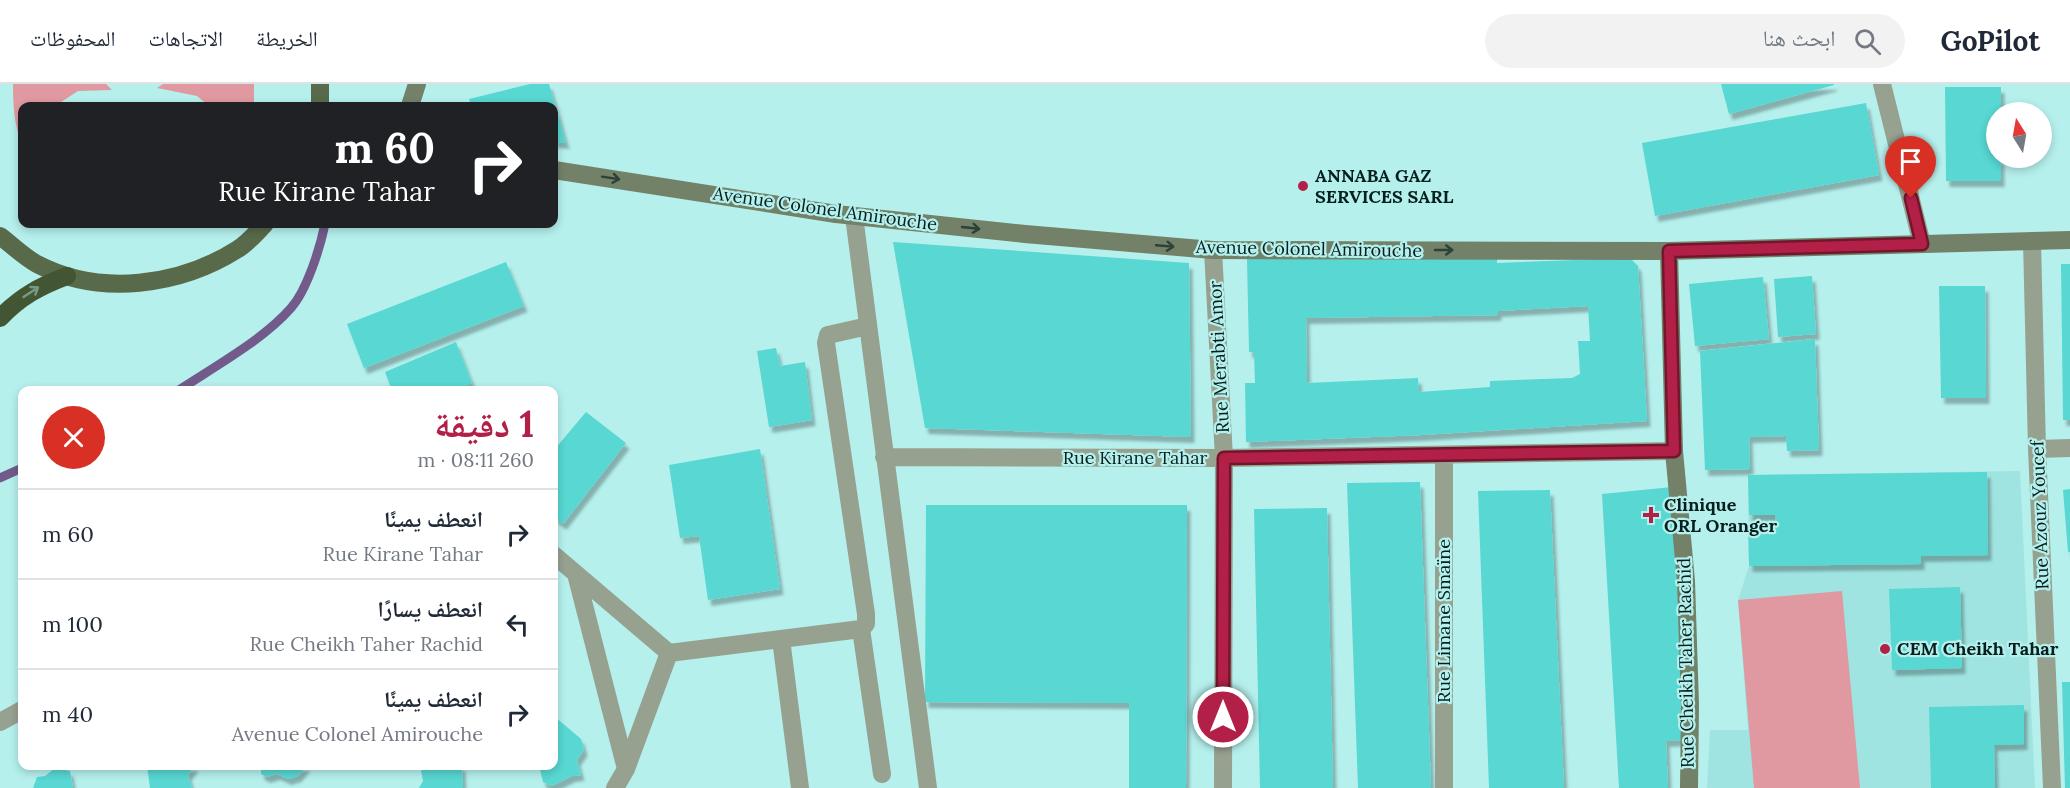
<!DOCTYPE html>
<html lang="ar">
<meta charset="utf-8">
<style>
:root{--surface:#fff;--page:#f2f2f3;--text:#1f2937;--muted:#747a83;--line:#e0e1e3;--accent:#b22047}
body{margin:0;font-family:Lora,"Noto Naskh Arabic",serif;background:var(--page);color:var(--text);direction:rtl;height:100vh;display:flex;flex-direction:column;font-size:22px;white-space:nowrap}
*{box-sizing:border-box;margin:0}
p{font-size:20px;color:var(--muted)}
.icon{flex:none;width:33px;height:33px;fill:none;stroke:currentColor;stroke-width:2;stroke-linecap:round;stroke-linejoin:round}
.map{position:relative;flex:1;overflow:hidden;direction:ltr}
.drawer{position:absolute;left:18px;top:302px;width:540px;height:384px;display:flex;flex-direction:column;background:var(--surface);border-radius:12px;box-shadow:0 3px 9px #0003;direction:rtl}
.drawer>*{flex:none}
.guide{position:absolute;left:18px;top:18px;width:540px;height:126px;border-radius:12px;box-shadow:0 3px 9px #0003;direction:rtl;background:#202124;color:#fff;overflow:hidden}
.needle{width:39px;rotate:349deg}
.controls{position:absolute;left:1986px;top:18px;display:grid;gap:12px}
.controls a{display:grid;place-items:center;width:66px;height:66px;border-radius:50%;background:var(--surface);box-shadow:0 3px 9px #0003;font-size:30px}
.pin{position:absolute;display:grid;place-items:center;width:51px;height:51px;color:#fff;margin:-62px -26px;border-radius:50% 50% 50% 0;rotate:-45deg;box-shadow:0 0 6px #0007}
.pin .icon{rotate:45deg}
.me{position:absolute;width:66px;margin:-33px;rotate:0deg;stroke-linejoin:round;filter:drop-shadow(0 0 4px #0008)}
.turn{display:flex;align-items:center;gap:21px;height:126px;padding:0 24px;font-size:27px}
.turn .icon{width:78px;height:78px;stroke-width:2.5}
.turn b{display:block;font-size:42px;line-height:51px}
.round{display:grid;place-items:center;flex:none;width:63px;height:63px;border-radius:32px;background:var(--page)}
.summary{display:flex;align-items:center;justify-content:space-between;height:102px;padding:0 24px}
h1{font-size:36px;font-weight:700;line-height:45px;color:var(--accent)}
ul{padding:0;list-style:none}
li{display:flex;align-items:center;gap:18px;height:90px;padding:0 24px;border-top:2px solid var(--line)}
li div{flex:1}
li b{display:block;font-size:22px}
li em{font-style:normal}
header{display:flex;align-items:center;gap:36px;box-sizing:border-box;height:84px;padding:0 30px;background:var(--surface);border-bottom:2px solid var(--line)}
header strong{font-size:28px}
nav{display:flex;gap:33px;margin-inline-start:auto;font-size:21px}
.search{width:420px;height:54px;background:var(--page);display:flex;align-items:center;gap:15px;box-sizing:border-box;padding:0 21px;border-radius:33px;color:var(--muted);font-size:22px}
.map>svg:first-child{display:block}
</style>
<header>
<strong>GoPilot</strong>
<div class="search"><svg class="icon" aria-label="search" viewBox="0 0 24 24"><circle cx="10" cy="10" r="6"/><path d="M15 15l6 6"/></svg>ابحث هنا</div>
<nav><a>الخريطة</a><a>الاتجاهات</a><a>المحفوظات</a></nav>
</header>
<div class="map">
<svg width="2070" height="704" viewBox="0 0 2070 704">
<defs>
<filter id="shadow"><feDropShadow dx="3.5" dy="6" stdDeviation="1.5" flood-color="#0004"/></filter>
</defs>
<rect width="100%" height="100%" fill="#b5f0ed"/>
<!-- built -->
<path fill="#9fe4e1" d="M 2020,387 L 2035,704 L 1707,704 L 1710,646 L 1748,646 L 1738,516 L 1749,482 L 1748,391 Z"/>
<!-- green -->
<path fill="#e199a1" d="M 13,0 L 106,0 L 112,6 L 78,7 L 55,22 L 22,22 L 22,44 L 18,48 L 22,48 L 22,60 C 14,41 13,21 13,0 Z
M 163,0 L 254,0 L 254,22 L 209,22 L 197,12 L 157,4 Z
M 1842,507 L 1860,704 L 1754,704 L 1738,516 Z"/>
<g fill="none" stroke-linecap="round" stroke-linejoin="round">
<!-- stream -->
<path stroke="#725b8b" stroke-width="9" d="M 179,306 C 214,283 263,256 291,224 C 307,206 320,164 325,140
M 0,394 L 22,384"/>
</g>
<!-- building -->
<path fill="#58d7d3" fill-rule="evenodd" filter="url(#shadow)" d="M 530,0 L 549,0 L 566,59 L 554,58 L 554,22 L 471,22 L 469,15 Z
M 1721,0 L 1834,0 L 1834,1 L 1729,30 Z
M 1945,3 L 2001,3 L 2001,28 L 1996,28 L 1996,74 L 2001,74 L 2001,97 L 1946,97 Z
M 1866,19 L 1879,91 L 1655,132 L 1642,59 Z
M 893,158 L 1189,179 L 1191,353 L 925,344 Z
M 1630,174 L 1638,182 L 1647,337 L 1421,351 L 1246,358 L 1245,299 L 1255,299 L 1254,268 L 1249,268 L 1247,175 L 1497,175 L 1497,179 ZM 1588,222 L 1590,257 L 1578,257 L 1580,290 L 1572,294 L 1490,297 L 1490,303 L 1419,308 L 1418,294 L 1307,299 L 1306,234 L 1498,231 L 1498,227 Z
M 506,178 L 524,222 L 364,284 L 347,240 Z
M 2061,180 L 2070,180 L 2070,336 L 2063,336 Z
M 1812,192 L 1816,250 L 1778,253 L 1774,195 Z
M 1763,193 L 1769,255 L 1695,262 L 1689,200 Z
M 1939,202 L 1985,202 L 1986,314 L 1941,314 Z
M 1815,255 L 1819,366 L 1787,367 L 1786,352 L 1749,353 L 1750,385 L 1705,386 L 1700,267 Z
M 456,258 L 472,299 L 454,306 L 392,306 L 385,288 Z
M 776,264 L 780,282 L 805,278 L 812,336 L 769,343 L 757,267 Z
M 586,328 L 626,359 L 563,440 L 554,433 L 554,366 Z
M 760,365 L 780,505 L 708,516 L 699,452 L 680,454 L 669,381 Z
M 1987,388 L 1988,471 L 1921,472 L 1921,480 L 1749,482 L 1748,442 L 1776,442 L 1775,431 L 1749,431 L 1748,391 Z
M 1420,398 L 1431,704 L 1358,704 L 1347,399 Z
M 1672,403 L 1680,524 L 1684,656 L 1666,657 L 1668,704 L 1619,704 L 1602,410 Z
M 2070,405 L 2070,468 L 2068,468 L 2063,406 Z
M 1550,406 L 1564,704 L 1489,704 L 1478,407 Z
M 926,421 L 1187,421 L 1186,704 L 1129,704 L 1129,619 L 925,618 Z
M 1327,424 L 1333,704 L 1260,704 L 1254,425 Z
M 1960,503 L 1962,584 L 1892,586 L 1889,505 Z
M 2062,598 L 2070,598 L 2070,704 L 2065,704 Z
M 2024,621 L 2024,660 L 1994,661 L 1995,704 L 1931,704 L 1929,623 Z
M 554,632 L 581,655 L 584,666 L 577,676 L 581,691 L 572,692 L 552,702 L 543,698 L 539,681 L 554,681 Z
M 147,681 L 195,681 L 188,691 L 192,704 L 150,704 Z
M 261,681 L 307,681 L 298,692 L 288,695 L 277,690 L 267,693 L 261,690 Z
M 425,681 L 462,681 L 463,704 L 419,704 L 423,697 L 421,686 Z
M 55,684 L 70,687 L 73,704 L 33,704 L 37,693 L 45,692 Z"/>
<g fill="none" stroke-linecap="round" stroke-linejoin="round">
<!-- lane -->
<path stroke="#97a190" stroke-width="18" d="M 861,545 L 882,690
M 781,555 L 800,704"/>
<!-- street -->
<path stroke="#97a190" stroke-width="18" d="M 1882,0 L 1922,160
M 854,132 L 928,704
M 2032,157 L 2037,365 L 2052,704
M 1213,166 L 1224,374 L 1223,704
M 2037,365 L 2070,364
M 884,373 L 1224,374 L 1674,367
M 554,471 L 669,569 L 861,545 L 866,540 L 866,530 L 826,259 L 828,251 L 868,242
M 576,490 L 626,685
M 0,638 L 22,626
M 615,704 L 626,685 L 669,569
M 1444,704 L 1444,371"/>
<!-- secondary -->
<path stroke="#738168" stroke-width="18" d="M 410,22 L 417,0
M 554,86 L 836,130 L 1025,150 L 1213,166 L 1669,167 L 2070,156
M 1669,167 L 1674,367 L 1686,497 L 1690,621 L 1689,704"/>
<!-- primary -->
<path stroke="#596a4b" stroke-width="18" d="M 320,22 L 320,0
M 0,152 C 12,161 24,173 37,180 C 100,213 180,202 238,165 C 248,159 257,148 265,140"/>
<!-- highway -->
<path stroke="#435633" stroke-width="18" d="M 0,234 C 20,213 40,202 67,192"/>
</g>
<!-- one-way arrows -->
<defs><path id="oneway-shaft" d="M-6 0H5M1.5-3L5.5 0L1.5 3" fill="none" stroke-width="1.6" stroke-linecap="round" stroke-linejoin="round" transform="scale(1.5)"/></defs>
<g stroke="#2c4138">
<use href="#oneway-shaft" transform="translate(611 94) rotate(9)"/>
<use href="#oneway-shaft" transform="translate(971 144) rotate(6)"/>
<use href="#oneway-shaft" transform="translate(1165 162) rotate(5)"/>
<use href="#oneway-shaft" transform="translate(1444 166)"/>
</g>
<use stroke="#769b87" href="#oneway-shaft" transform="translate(31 208) rotate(-33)"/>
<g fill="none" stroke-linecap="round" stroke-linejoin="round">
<defs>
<path id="route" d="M 1223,633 L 1224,374 L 1674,367 L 1669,167 L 1922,160 L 1911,114"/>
</defs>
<!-- route casing -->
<use href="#route" stroke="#74152e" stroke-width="15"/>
<!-- route -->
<use href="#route" stroke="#b22047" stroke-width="10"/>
</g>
<!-- markers -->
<g fill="#b22047" stroke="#b5f0ed" stroke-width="2">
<circle cx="1303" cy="102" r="6"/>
<path d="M1648 422h6v6h6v6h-6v6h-6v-6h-6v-6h6z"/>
<circle cx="1885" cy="565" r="6"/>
</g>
<g text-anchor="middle" stroke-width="4.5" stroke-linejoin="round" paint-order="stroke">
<!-- poi labels -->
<g font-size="18" font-weight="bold" fill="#061f1e" stroke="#b5f0ed" text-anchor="start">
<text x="1315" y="98">ANNABA GAZ<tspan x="1315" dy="21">SERVICES SARL</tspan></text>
<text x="1664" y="427">Clinique<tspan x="1664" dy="21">ORL Oranger</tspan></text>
<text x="1897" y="571">CEM Cheikh Tahar</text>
</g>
<!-- street labels -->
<g font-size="18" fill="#061f1e" stroke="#b5f0ed">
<text transform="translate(825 125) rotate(8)" y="6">Avenue Colonel Amirouche</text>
<text transform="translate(1309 165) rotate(1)" y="6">Avenue Colonel Amirouche</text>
<text transform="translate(1219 273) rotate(-93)" y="6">Rue Merabti Amor</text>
<text x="1135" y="380">Rue Kirane Tahar</text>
<text transform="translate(2040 431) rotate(-92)" y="6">Rue Azouz Youcef</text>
<text transform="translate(1444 537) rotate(-90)" y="6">Rue Limane Smaïne</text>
<text transform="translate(1686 579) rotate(-91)" y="6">Rue Cheikh Taher Rachid</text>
</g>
</g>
</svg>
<div class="controls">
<a><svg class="needle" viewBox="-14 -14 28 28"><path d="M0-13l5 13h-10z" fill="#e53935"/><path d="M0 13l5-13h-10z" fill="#747a83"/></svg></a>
</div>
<div class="pin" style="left:1911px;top:114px;background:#d93025"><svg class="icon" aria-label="arrive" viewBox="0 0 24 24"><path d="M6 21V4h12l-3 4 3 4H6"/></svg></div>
<svg class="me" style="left:1223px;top:633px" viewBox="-20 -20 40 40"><circle r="17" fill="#b22047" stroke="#fff" stroke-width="3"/><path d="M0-11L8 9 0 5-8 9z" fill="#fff"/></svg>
<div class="guide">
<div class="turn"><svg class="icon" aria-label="right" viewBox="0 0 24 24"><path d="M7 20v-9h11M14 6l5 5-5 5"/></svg><div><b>60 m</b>Rue Kirane Tahar</div></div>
</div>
<section class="drawer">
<div class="summary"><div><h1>1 دقيقة</h1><p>260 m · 08:11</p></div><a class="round" style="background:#d93025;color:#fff"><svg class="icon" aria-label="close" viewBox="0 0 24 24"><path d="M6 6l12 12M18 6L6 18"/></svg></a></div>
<ul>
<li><svg class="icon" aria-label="right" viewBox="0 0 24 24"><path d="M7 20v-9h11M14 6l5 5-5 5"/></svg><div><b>انعطف يمينًا</b><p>Rue Kirane Tahar</p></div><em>60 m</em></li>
<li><svg class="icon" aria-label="left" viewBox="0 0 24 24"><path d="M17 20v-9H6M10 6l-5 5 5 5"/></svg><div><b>انعطف يسارًا</b><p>Rue Cheikh Taher Rachid</p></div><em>100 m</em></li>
<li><svg class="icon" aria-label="right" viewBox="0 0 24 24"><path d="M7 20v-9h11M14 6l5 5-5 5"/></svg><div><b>انعطف يمينًا</b><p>Avenue Colonel Amirouche</p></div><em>40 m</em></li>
</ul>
</section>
</div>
